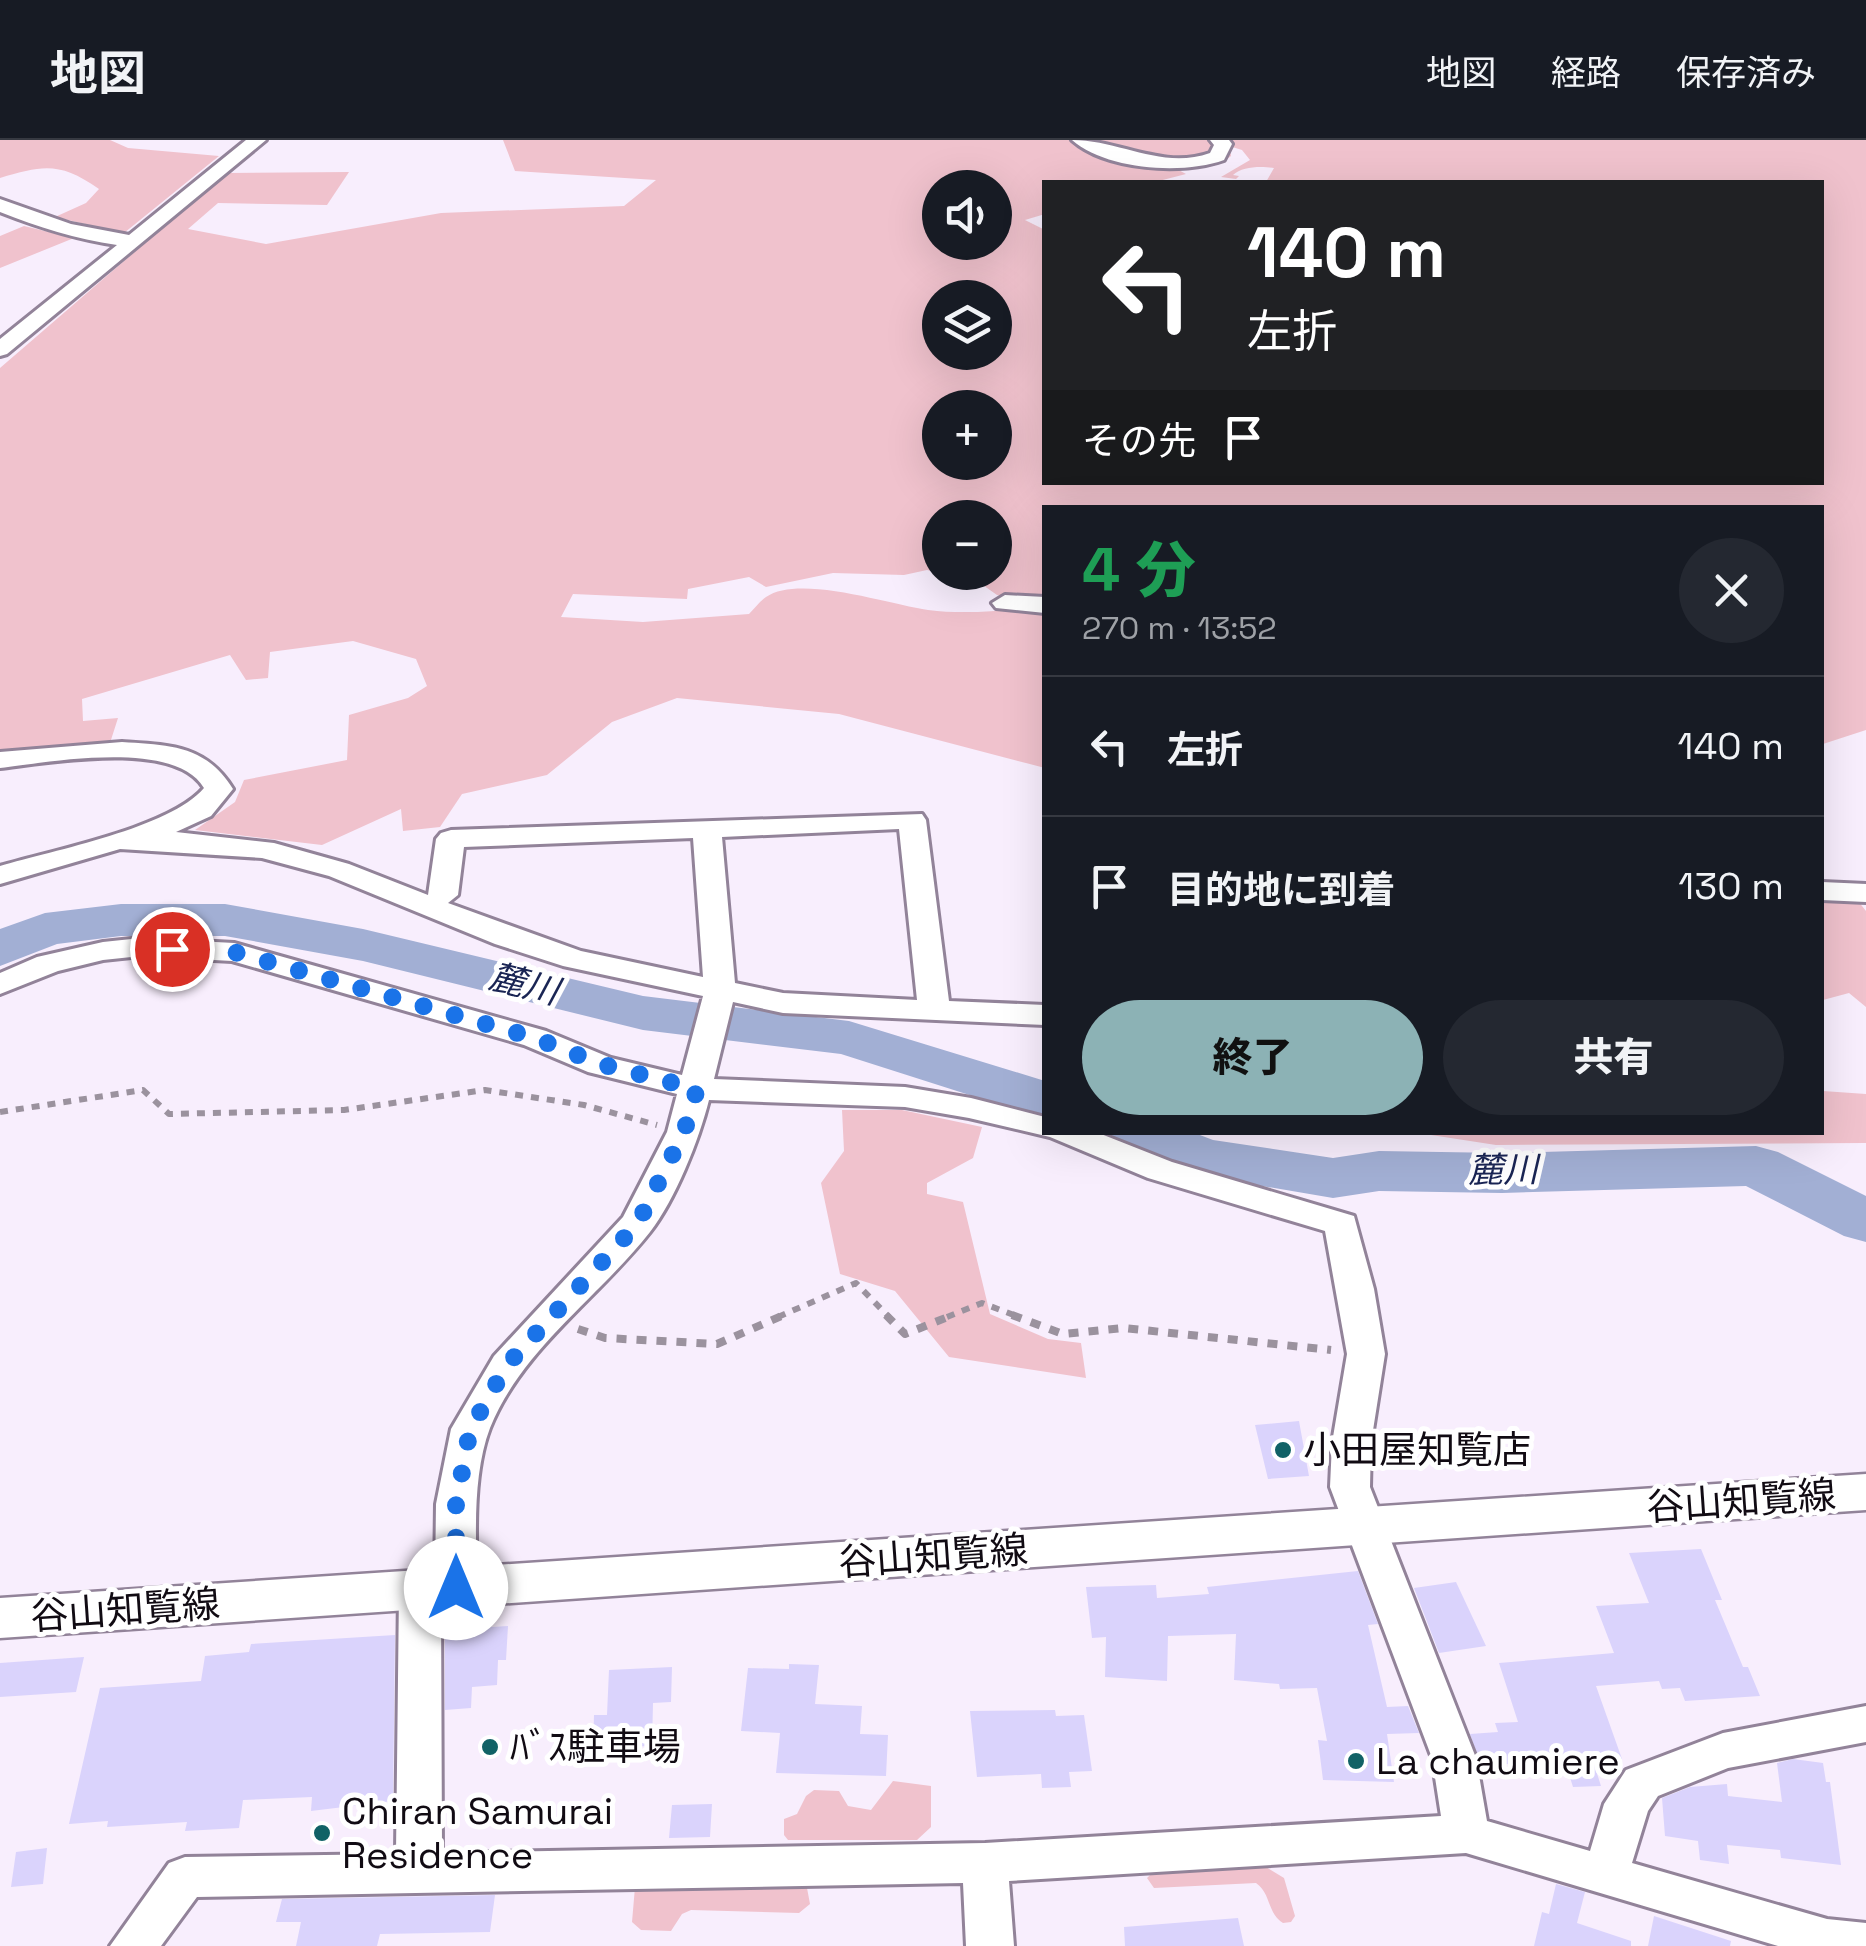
<!DOCTYPE html>
<html lang="ja">
<meta charset="utf-8">
<style>
:root{--surface:#171b24;--page:#242831;--text:#f1f3f6;--muted:#9ea1a6;--line:#363941;--accent:#8cb2b5}
body{margin:0;font-family:"Space Grotesk","Noto Sans JP",sans-serif;background:var(--page);color:var(--text);height:100vh;display:flex;flex-direction:column;font-size:38px;white-space:nowrap}
*{box-sizing:border-box;margin:0}
p{font-size:32px;color:var(--muted)}
.icon{flex:none;width:55px;height:55px;fill:none;stroke:currentColor;stroke-width:2;stroke-linecap:round;stroke-linejoin:round}
.map{position:relative;flex:1;overflow:hidden}
.panel{position:absolute;left:1042px;top:365px;width:782px;height:630px;display:flex;flex-direction:column;background:var(--surface);border-radius:0px;box-shadow:0 10px 40px #0002}
.panel>*{flex:none}
.hud{position:absolute;left:1042px;top:40px;width:782px;height:305px;border-radius:0px;box-shadow:0 10px 40px #0002;background:#202124;color:#fff;overflow:hidden}
.tools{position:absolute;left:922px;top:30px;display:grid;gap:20px}
.tools a{display:grid;place-items:center;width:90px;height:90px;border-radius:50%;background:var(--surface);box-shadow:0 10px 40px #0002;font-size:50px}
.pin{position:absolute;display:grid;place-items:center;width:85px;height:85px;color:#fff;margin:-42px;border:5px solid #fff;border-radius:50%;box-shadow:0 2px 10px #0007}
.me{position:absolute;width:110px;margin:-55px;rotate:0deg;stroke-linejoin:round;filter:drop-shadow(0 0 8px #0008)}
.turn{display:flex;align-items:center;gap:35px;height:210px;padding:0 40px;font-size:45px}
.turn .icon{width:130px;height:130px;stroke-width:2.5}
.turn b{display:block;font-size:70px;line-height:85px}
.then{display:flex;align-items:center;height:95px;padding:0 40px;background:#0003;gap:20px;font-size:38px}
.round{display:grid;place-items:center;flex:none;width:105px;height:105px;border-radius:52px;background:var(--page)}
.headline{display:flex;align-items:center;justify-content:space-between;height:170px;padding:0 40px}
h1{font-size:60px;font-weight:800;line-height:75px;color:#1e9e55}
.action{display:flex;gap:20px;margin-top:auto;padding:20px 40px}
.action a{flex:1;height:115px;border-radius:60px;background:var(--accent);color:#111;font-size:40px;font-weight:800;line-height:115px;text-align:center}
.action a+a{background:var(--page);color:var(--text)}
ul{padding:0;list-style:none}
li{display:flex;align-items:center;gap:30px;height:140px;padding:0 40px;border-top:2px solid var(--line)}
li div{flex:1}
li b{display:block;font-size:38px}
li em{font-style:normal}
header{display:flex;align-items:center;gap:60px;box-sizing:border-box;height:140px;padding:0 50px;background:var(--surface);border-bottom:2px solid var(--line)}
header strong{font-size:48px}
nav{display:flex;gap:55px;margin-inline-start:auto;font-size:35px}
.map>svg:first-child{display:block}
</style>
<header>
<strong>地図</strong>
<nav><a>地図</a><a>経路</a><a>保存済み</a></nav>
</header>
<div class="map">
<svg width="1866" height="1806" viewBox="0 0 1866 1806">
<rect width="100%" height="100%" fill="#f8eefd"/>
<!-- green -->
<path fill="#f0c2cd" fill-rule="evenodd" d="M 0,0 L 110,0 L 128,8 L 219,16 L 124,93 L 55,77 L 86,63 L 99,49 C 60,22 44,25 0,38 Z
M 503,0 L 1866,0 L 1866,590 L 1823,604 L 1822,368 L 1045,368 L 1045,464 L 997,455 L 980,443 L 927,430 L 904,435 L 833,433 L 766,447 L 749,437 L 688,449 L 687,459 L 573,454 L 561,477 L 643,482 L 749,474 C 754,469 760,461 766,457 C 799,434 888,464 928,470 C 967,475 1006,470 1045,467 L 1045,628 L 839,574 L 677,558 L 612,582 L 547,635 L 462,654 L 440,687 L 403,691 L 401,669 L 322,705 L 195,690 L 235,662 L 244,640 L 347,620 L 349,575 L 408,558 L 427,546 L 416,519 L 353,501 L 270,512 L 268,538 L 246,540 L 230,515 L 82,559 L 83,581 L 118,578 L 110,603 L 0,613 L 0,228 L 226,33 L 349,32 L 327,65 L 218,63 L 188,89 L 266,104 L 441,73 L 624,66 L 656,40 L 515,31 ZM 1213,1 L 1242,10 L 1250,20 L 1221,37 L 1236,39 L 1239,36 L 1233,35 C 1242,26 1262,26 1274,28 L 1266,42 L 1822,42 L 1822,342 L 1045,342 L 1045,90 L 1025,80 L 1045,74 L 1045,42 L 1155,42 L 1186,34 L 1160,20 C 1184,27 1209,34 1231,16 L 1230,9 L 1212,4 ZM 940,48 L 995,48 L 995,102 L 940,102 ZM 940,158 L 995,158 L 995,212 L 940,212 ZM 940,268 L 995,268 L 995,322 L 940,322 ZM 940,378 L 995,378 L 995,432 L 940,432 Z
M 24,86 L 74,98 L 0,128 L 0,96 Z
M 1822,760 L 1858,761 L 1866,771 L 1866,867 L 1849,853 L 1823,860 Z
M 1823,951 L 1866,954 L 1866,1003 L 1496,1005 L 1418,993 L 1822,992 Z
M 842,970 L 902,970 L 982,987 L 973,1018 L 927,1043 L 927,1054 L 963,1062 L 990,1174 L 1048,1199 L 1081,1203 L 1086,1238 L 949,1217 L 895,1151 L 840,1134 L 821,1043 L 844,1011 Z
M 893,1641 L 931,1646 L 931,1687 L 917,1700 L 788,1700 L 784,1695 L 784,1679 L 797,1674 L 806,1656 L 814,1650 L 839,1651 L 848,1666 L 871,1670 Z
M 1266,1727 L 1284,1738 L 1295,1776 L 1291,1782 L 1283,1783 C 1267,1773 1271,1753 1256,1743 L 1154,1748 L 1147,1738 L 1152,1733 Z
M 795,1743 L 807,1748 L 810,1764 L 799,1773 L 691,1770 L 682,1774 L 671,1791 L 641,1790 L 632,1782 L 635,1747 Z"/>
<g fill="none" stroke-linecap="round" stroke-linejoin="round">
<!-- river -->
<path fill="#a2afd4" fill-rule="evenodd" d="M 121,764 L 225,764 L 363,789 L 643,856 L 849,881 L 1045,941 L 1045,979 L 841,914 L 643,890 L 363,821 L 225,796 L 121,796 L 57,804 L 0,826 L 0,789 L 45,773 Z
M 1104,992 L 1192,992 L 1213,1000 L 1333,1018 L 1379,1011 L 1502,1013 L 1756,1006 L 1778,1012 L 1866,1056 L 1866,1102 L 1844,1096 L 1746,1046 L 1502,1053 L 1379,1051 L 1333,1058 L 1180,1032 L 1113,1005 Z"/>
</g>
<!-- building -->
<path fill="#dad3fc" d="M 1299,1281 L 1309,1336 L 1268,1339 L 1255,1285 Z
M 1701,1409 L 1722,1460 L 1715,1460 L 1743,1527 L 1748,1527 L 1760,1556 L 1685,1561 L 1680,1548 L 1662,1549 L 1659,1541 L 1596,1546 L 1622,1619 L 1593,1621 L 1601,1646 L 1573,1647 L 1567,1628 L 1510,1632 L 1508,1624 L 1481,1626 L 1470,1594 L 1498,1592 L 1495,1583 L 1518,1582 L 1499,1523 L 1614,1513 L 1596,1466 L 1649,1463 L 1629,1413 Z
M 1358,1431 L 1378,1484 L 1368,1485 L 1387,1567 L 1408,1566 L 1419,1593 L 1387,1594 L 1394,1642 L 1323,1640 L 1318,1600 L 1327,1601 L 1317,1548 L 1280,1549 L 1279,1544 L 1234,1540 L 1236,1494 L 1168,1496 L 1167,1541 L 1105,1537 L 1106,1497 L 1092,1498 L 1086,1447 L 1156,1445 L 1157,1458 L 1209,1454 L 1207,1447 Z
M 1456,1442 L 1486,1506 L 1439,1513 L 1414,1448 Z
M 508,1486 L 506,1520 L 498,1520 L 497,1545 L 472,1547 L 471,1568 L 445,1570 L 445,1490 Z
M 395,1495 L 393,1661 L 311,1671 L 312,1657 L 243,1660 L 239,1688 L 185,1691 L 187,1682 L 107,1687 L 108,1681 L 69,1684 L 100,1548 L 201,1541 L 205,1516 L 249,1512 L 251,1504 Z
M 84,1517 L 76,1552 L 0,1557 L 0,1523 Z
M 789,1524 L 819,1525 L 815,1564 L 862,1566 L 860,1594 L 888,1595 L 886,1636 L 776,1633 L 780,1593 L 741,1591 L 748,1528 L 789,1529 Z
M 672,1527 L 671,1562 L 653,1563 L 652,1606 L 593,1608 L 594,1575 L 607,1575 L 609,1530 Z
M 1055,1570 L 1056,1576 L 1084,1575 L 1092,1631 L 1069,1632 L 1071,1647 L 1042,1648 L 1041,1634 L 977,1637 L 970,1571 Z
M 1793,1619 L 1823,1623 L 1826,1642 L 1830,1642 L 1841,1725 L 1781,1718 L 1780,1710 L 1727,1705 L 1729,1724 L 1700,1720 L 1698,1701 L 1665,1696 L 1662,1658 L 1690,1647 L 1727,1644 L 1728,1656 L 1782,1662 L 1777,1623 Z
M 712,1664 L 710,1697 L 669,1698 L 672,1665 Z
M 47,1708 L 43,1744 L 11,1747 L 16,1712 Z
M 1556,1744 L 1585,1752 L 1577,1783 L 1631,1801 L 1631,1806 L 1534,1806 L 1542,1772 L 1549,1774 Z
M 495,1755 L 490,1792 L 380,1794 L 377,1806 L 296,1806 L 301,1782 L 276,1782 L 282,1759 Z
M 1654,1776 L 1731,1801 L 1730,1806 L 1648,1806 Z
M 1238,1778 L 1244,1806 L 1125,1806 L 1124,1787 Z"/>
<g fill="none" stroke-linecap="round" stroke-linejoin="round">
<defs>
<path id="minor" d="M 246,0 L 266,0 L 7,214 L 0,216 L 0,199 L 117,105 C 76,99 38,87 0,72 L 0,59 L 71,84 L 129,95 Z
M 1072,0 C 1120,0 1162,30 1210,13 L 1214,5 L 1210,0 L 1229,0 L 1232,4 L 1224,20 C 1183,35 1106,30 1072,0 Z
M 1005,455 L 1045,457 L 1045,473 L 996,468 L 992,463 Z
M 122,602 C 169,605 206,605 233,649 L 211,676 L 176,692 L 274,703 L 349,724 L 428,755 L 436,699 L 441,693 L 451,690 L 922,674 L 926,680 L 949,861 L 1045,865 L 1045,885 L 783,873 L 733,862 L 714,939 L 905,947 L 971,958 L 1045,977 L 1045,992 L 1096,992 L 1172,1022 L 1354,1076 L 1374,1149 L 1385,1214 L 1371,1303 L 1370,1347 L 1476,1618 L 1487,1681 L 1590,1711 L 1604,1664 L 1626,1630 L 1723,1593 L 1866,1566 L 1866,1602 L 1728,1628 L 1658,1656 L 1648,1671 L 1632,1723 L 1827,1779 L 1866,1783 L 1866,1806 L 1778,1806 L 1466,1713 L 1009,1741 L 1014,1806 L 966,1806 L 963,1743 L 197,1757 L 161,1806 L 110,1806 L 169,1723 L 185,1717 L 396,1714 L 399,1451 L 405,1440 L 420,1435 L 435,1441 L 436,1364 L 451,1289 L 494,1216 L 623,1077 L 667,992 L 677,954 L 588,932 L 524,905 L 232,821 L 141,816 L 103,820 L 58,831 L 0,854 L 0,833 L 37,817 L 103,802 L 141,798 L 234,803 L 546,891 L 611,918 L 682,935 L 703,856 L 563,826 L 495,804 L 329,736 L 262,718 L 120,709 L 0,744 L 0,726 C 54,710 170,688 204,648 C 175,599 50,622 0,628 L 0,612 ZM 899,689 L 917,860 L 783,853 L 735,843 L 722,697 ZM 693,698 L 703,837 L 581,811 L 448,763 L 458,755 L 464,707 ZM 709,960 L 905,967 L 969,978 L 1050,997 L 1148,1038 L 1325,1091 L 1347,1214 L 1332,1303 L 1330,1347 L 1432,1618 L 1441,1676 L 985,1703 L 442,1713 L 441,1458 L 456,1464 L 471,1459 L 477,1448 C 476,1399 472,1335 490,1288 C 521,1210 599,1157 650,1092 C 675,1060 699,1000 709,960 Z
M 1822,742 L 1866,744 L 1866,762 L 1822,760 Z"/>
<path id="major" d="M 1866,1334 L 1866,1370 L 0,1498 L 0,1458 Z"/>
</defs>
<!-- minor casing -->
<use href="#minor" stroke="#928399" stroke-width="6"/>
<!-- major casing -->
<use href="#major" stroke="#928399" stroke-width="5"/>
<!-- path-far1 -->
<path stroke="#9b929e" stroke-width="6" stroke-dasharray="8 8" stroke-linecap="butt" d="M 0,972 L 143,950 L 169,974 L 344,970 L 485,950 L 584,965 L 657,985
M 778,1177 L 856,1143 L 889,1177
M 947,1177 L 982,1163 L 1019,1177"/>
<!-- path -->
<path stroke="#9b929e" stroke-width="8" stroke-dasharray="10 10" stroke-linecap="butt" d="M 886,1175 L 905,1194 L 953,1175
M 1012,1175 L 1063,1194 L 1124,1188 L 1331,1210
M 578,1189 L 605,1198 L 717,1204 L 784,1175"/>
<!-- minor -->
<use href="#minor" fill="#fff" fill-rule="evenodd"/>
<!-- major -->
<use href="#major" fill="#fff" fill-rule="evenodd"/>
</g>
<g fill="none" stroke-linecap="round" stroke-linejoin="round">
<!-- route -->
<path stroke="#1a73e8" stroke-width="18" stroke-dasharray="0 32.4" d="M 172,809 L 234,812 L 535,898 L 600,924 L 697,949 L 684,992 L 638,1083 L 507,1225 L 470,1290 L 456,1364 L 456,1448"/>
</g>
<!-- markers -->
<g fill="#116266" stroke="#fff" stroke-width="4">
<circle cx="1283" cy="1310" r="10"/>
<circle cx="490" cy="1607" r="10"/>
<circle cx="1356" cy="1621" r="10"/>
<circle cx="322" cy="1693" r="10"/>
</g>
<g text-anchor="middle" stroke-width="10" stroke-linejoin="round" paint-order="stroke">
<!-- water labels -->
<g font-size="35" font-style="italic" fill="#1a2554" stroke="#fff">
<text transform="translate(524 844) rotate(14)" y="12">麓川</text>
<text transform="translate(1503 1030) rotate(-1)" y="12">麓川</text>
</g>
<!-- near-poi labels -->
<g font-size="38" fill="#110b13" stroke="#fff" text-anchor="start">
<text x="1303" y="1323">小田屋知覧店</text>
<text x="510" y="1620">ﾊﾞｽ駐車場</text>
<text x="1376" y="1634">La chaumiere</text>
<text x="342" y="1684">Chiran Samurai<tspan x="342" dy="44">Residence</tspan></text>
</g>
<!-- near-street labels -->
<g font-size="38" fill="#110b13" stroke="#fff">
<text transform="translate(1741 1361) rotate(-4)" y="13">谷山知覧線</text>
<text transform="translate(933 1416) rotate(-4)" y="13">谷山知覧線</text>
<text transform="translate(125 1470) rotate(-4)" y="13">谷山知覧線</text>
</g>
</g>
</svg>
<div class="tools">
<a><svg class="icon" aria-label="sound" viewBox="0 0 24 24"><path d="M4 9h4l5-4v14l-5-4H4zM17 9q2 3 0 6"/></svg></a>
<a><svg class="icon" aria-label="layers" viewBox="0 0 24 24"><path d="M12 4l9 5-9 5-9-5zM3 14l9 5 9-5"/></svg></a>
<a>+</a>
<a>−</a>
</div>
<div class="pin" style="left:172px;top:809px;background:#d93025"><svg class="icon" aria-label="arrive" viewBox="0 0 24 24"><path d="M6 21V4h12l-3 4 3 4H6"/></svg></div>
<svg class="me" style="left:456px;top:1448px" viewBox="-20 -20 40 40"><circle r="19" fill="#fff"/><path d="M0-13L10 11 0 6-10 11z" fill="#1a73e8"/></svg>
<div class="hud">
<div class="turn"><svg class="icon" aria-label="left" viewBox="0 0 24 24"><path d="M17 20v-9H6M10 6l-5 5 5 5"/></svg><div><b>140 m</b>左折</div></div>
<div class="then">その先<svg class="icon" aria-label="arrive" viewBox="0 0 24 24"><path d="M6 21V4h12l-3 4 3 4H6"/></svg></div>
</div>
<section class="panel">
<div class="headline"><div><h1>4 分</h1><p>270 m · 13:52</p></div><a class="round"><svg class="icon" aria-label="close" viewBox="0 0 24 24"><path d="M6 6l12 12M18 6L6 18"/></svg></a></div>
<ul>
<li><svg class="icon" aria-label="left" viewBox="0 0 24 24"><path d="M17 20v-9H6M10 6l-5 5 5 5"/></svg><div><b>左折</b></div><em>140 m</em></li>
<li><svg class="icon" aria-label="arrive" viewBox="0 0 24 24"><path d="M6 21V4h12l-3 4 3 4H6"/></svg><div><b>目的地に到着</b></div><em>130 m</em></li>
</ul>
<div class="action"><a>終了</a><a>共有</a></div>
</section>
</div>
